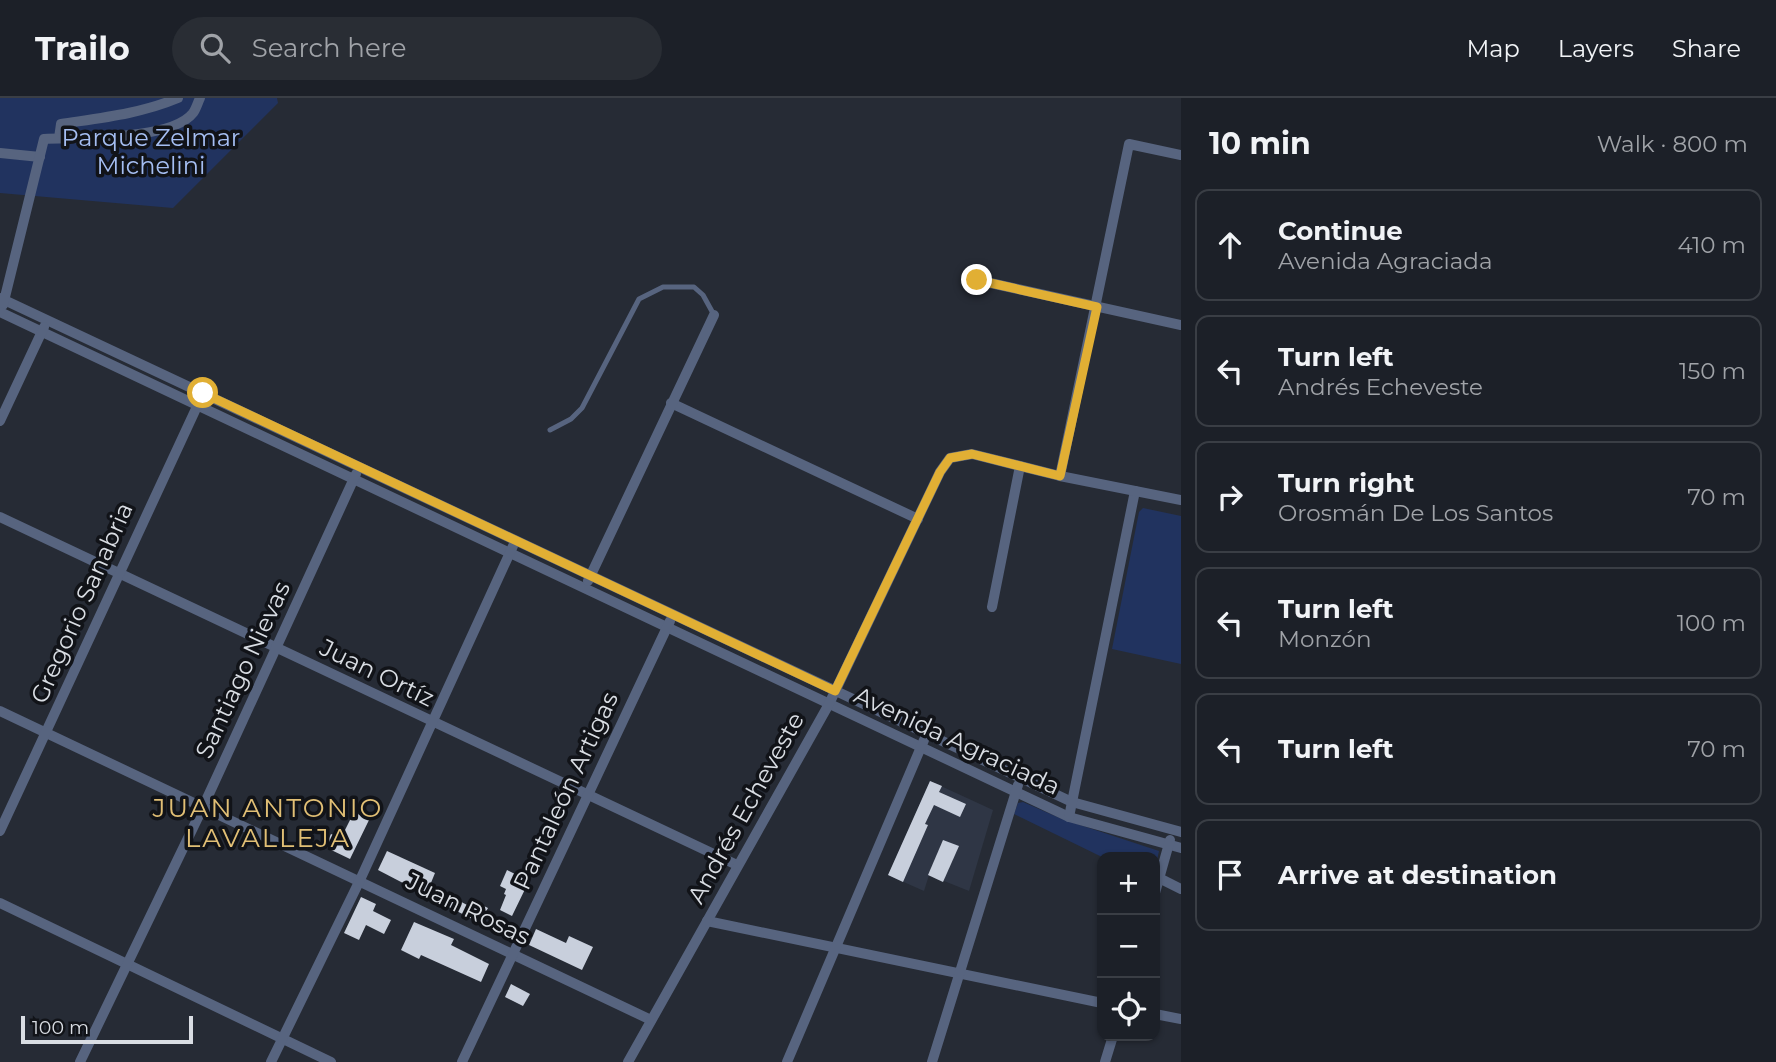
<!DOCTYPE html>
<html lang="en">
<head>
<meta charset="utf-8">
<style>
  body { margin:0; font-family:Montserrat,sans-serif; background:#292d34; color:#f1f3f6 }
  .controls { position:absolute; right:21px; bottom:21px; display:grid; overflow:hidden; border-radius:14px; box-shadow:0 2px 5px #0004 }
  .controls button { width:63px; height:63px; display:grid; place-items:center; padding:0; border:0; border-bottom:2px solid #3a3e45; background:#1c2028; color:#f1f3f6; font:35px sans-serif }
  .scale { position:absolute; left:21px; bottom:18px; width:172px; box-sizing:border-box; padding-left:7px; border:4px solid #d9dde3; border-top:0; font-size:19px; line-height:24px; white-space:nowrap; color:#d9dde3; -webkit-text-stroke:5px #111318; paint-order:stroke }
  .stop { position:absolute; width:21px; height:21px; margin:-16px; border:5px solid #e1af34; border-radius:50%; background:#fff }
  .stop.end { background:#e1af34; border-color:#fff; box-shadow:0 2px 7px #0008 }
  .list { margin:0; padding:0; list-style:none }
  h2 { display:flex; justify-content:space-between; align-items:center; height:91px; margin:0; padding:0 28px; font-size:30px }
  h2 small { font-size:23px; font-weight:400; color:#a0a3a8 }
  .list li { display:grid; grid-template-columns:46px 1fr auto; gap:21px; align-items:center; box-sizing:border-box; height:112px; margin:0 14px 14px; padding:0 14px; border:2px solid #3a3e45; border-radius:14px }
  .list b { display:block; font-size:26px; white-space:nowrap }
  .list p { margin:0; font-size:23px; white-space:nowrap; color:#a0a3a8 }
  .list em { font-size:23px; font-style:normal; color:#a0a3a8 }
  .icon { flex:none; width:38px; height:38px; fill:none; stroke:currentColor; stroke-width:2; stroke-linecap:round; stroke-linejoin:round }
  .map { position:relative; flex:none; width:1181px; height:964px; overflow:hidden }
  header { display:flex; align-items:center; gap:42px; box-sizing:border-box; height:98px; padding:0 35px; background:#1c2028; border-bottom:2px solid #3a3e45 }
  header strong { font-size:33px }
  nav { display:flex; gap:38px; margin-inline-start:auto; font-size:24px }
  .search { width:490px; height:63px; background:#292d34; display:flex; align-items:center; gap:18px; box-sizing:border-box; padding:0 24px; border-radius:38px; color:#a0a3a8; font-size:26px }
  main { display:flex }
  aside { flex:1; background:#1c2028 }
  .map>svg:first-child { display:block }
  .built { fill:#2f3645 }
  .green { fill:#21335f }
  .building { fill:#c8cfdc }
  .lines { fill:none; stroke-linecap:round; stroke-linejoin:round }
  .lane { stroke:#57647f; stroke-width:5 }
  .street { stroke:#57647f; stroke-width:10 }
  .route { stroke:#e1af34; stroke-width:9 }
  .labels { text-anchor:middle; stroke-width:7; stroke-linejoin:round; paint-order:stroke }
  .park-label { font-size:24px; fill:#a5bef2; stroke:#111318 }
  .street-label { font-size:24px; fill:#d9dde3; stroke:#111318 }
  .neighbourhood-label { font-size:26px; letter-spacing:2px; fill:#e1bf75; stroke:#111318 }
</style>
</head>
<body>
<header>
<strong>Trailo</strong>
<div class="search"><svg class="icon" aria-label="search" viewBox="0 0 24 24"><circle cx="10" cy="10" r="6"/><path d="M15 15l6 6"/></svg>Search here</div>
<nav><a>Map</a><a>Layers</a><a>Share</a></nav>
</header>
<main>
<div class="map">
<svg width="1181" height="964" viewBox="0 0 1181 964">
  <rect width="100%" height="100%" fill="#262b35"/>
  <!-- built -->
  <path class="built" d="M930 683 993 712 969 793 929 777 924 793 888 777Z"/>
  <!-- green -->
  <g class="green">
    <path d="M0 0H277L278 5 173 110 0 95Z"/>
    <path d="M1143 410 1181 418V566L1112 551 1139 414Z"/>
    <path d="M1023 704 1062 721 1159 753 1155 771V759H1102L1014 716 1018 705Z"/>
  </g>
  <!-- building -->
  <g class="building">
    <path d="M930 683 942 688 939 694 966 706 960 719 934 707 925 726 928 727 903 784 888 777Z"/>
    <path d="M354 714 369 722 350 761 325 749 331 736 341 740Z"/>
    <path d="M943 742 959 748 943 784 928 777Z"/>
    <path d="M387 753 435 775 426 797 378 772Z"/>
    <path d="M507 772 529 783 512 818 500 812 506 797 504 796 506 791 500 788Z"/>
    <path d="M446 796 471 809 474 803 488 810 480 825 441 805Z"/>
    <path d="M361 799 376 806 373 813 391 822 384 836 366 827 359 842 344 835Z"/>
    <path d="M414 824 454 841 451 847 489 866 481 884 421 857 419 861 401 852Z"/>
    <path d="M536 831 566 845 569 838 593 849 582 872 529 847Z"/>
    <path d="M511 886 530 896 523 908 505 899Z"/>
  </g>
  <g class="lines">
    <!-- lane -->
    <path class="lane" d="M550 332 571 321 582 310 639 201 663 189H694L703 197 714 217"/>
    <!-- street -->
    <g class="street">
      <path d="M59 40 61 26C100 20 140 16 178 0"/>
      <path d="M0 55 40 59"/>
      <path d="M977 182 1181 227"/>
      <path d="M0 200 1072 704 1181 734"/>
      <path d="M3 207 44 41C78 39 171 43 193 15 196 11 198 4 200 0"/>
      <path d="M0 214 1069 719 1181 750"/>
      <path d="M671 305 918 421"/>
      <path d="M0 323 44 229"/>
      <path d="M1060 378 1129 46 1181 57"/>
      <path d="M0 419 737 767"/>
      <path d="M588 483 714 217"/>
      <path d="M992 509 1020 368"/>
      <path d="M0 613 651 922"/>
      <path d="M1069 719 1135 393"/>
      <path d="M0 733 200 302"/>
      <path d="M1159 780 1181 791"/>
      <path d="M1155 795 1170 742"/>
      <path d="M0 805 331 964"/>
      <path d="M707 823 1102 905"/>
      <path d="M1155 916 1181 921"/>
      <path d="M80 964 203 709 356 376"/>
      <path d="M271 964 360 782 513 448"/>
      <path d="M462 964 670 523"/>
      <path d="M628 964 829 606 940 374 950 360 972 356 1060 378 1181 402"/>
      <path d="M787 964 924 642"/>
      <path d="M932 964 1018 687"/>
      <path d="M1105 964 1113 938"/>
    </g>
  </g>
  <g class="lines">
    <!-- route -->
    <path class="route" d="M203 295 835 593 940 374 950 360 972 356 1060 378 1097 209 977 182"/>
  </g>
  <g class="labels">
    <!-- park labels -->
    <g class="park-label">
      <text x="151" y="48">Parque Zelmar<tspan x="151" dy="28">Michelini</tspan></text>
    </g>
    <!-- street labels -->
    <g class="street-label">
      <text transform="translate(82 505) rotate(-66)" y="8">Gregorio Sanabria</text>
      <text transform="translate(243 572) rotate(-65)" y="8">Santiago Nievas</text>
      <text transform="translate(377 575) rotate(26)" y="8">Juan Ortíz</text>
      <text transform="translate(957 643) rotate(25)" y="8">Avenida Agraciada</text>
      <text transform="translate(566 693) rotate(-65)" y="8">Pantaleón Artigas</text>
      <text transform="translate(746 710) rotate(-61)" y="8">Andrés Echeveste</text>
      <text transform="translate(468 811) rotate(26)" y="8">Juan Rosas</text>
    </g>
    <!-- neighbourhood labels -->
    <g class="neighbourhood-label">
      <text x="268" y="719">JUAN ANTONIO<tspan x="268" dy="30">LAVALLEJA</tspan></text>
    </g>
  </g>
</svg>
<div class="controls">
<button>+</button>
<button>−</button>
<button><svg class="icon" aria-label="locate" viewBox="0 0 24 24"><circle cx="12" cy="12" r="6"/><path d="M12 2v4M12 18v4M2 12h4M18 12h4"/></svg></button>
</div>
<div class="scale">100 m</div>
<div class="stop" style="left:203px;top:295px"></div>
<div class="stop end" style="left:977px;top:182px"></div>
</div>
<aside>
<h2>10 min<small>Walk · 800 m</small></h2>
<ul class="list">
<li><svg class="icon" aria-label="ahead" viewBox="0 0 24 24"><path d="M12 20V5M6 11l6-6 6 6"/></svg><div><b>Continue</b><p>Avenida Agraciada</p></div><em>410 m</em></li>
<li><svg class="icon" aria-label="left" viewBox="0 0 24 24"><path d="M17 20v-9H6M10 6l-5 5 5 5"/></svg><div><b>Turn left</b><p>Andrés Echeveste</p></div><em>150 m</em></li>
<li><svg class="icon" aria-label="right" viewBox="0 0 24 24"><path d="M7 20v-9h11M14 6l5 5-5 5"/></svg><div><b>Turn right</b><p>Orosmán De Los Santos</p></div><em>70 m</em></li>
<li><svg class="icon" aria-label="left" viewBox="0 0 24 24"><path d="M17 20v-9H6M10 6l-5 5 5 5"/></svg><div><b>Turn left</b><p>Monzón</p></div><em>100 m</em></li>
<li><svg class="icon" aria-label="left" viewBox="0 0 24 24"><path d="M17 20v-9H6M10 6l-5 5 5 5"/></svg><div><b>Turn left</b></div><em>70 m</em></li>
<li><svg class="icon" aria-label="arrive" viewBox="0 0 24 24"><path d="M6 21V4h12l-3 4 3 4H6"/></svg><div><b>Arrive at destination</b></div></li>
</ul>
</aside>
</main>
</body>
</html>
